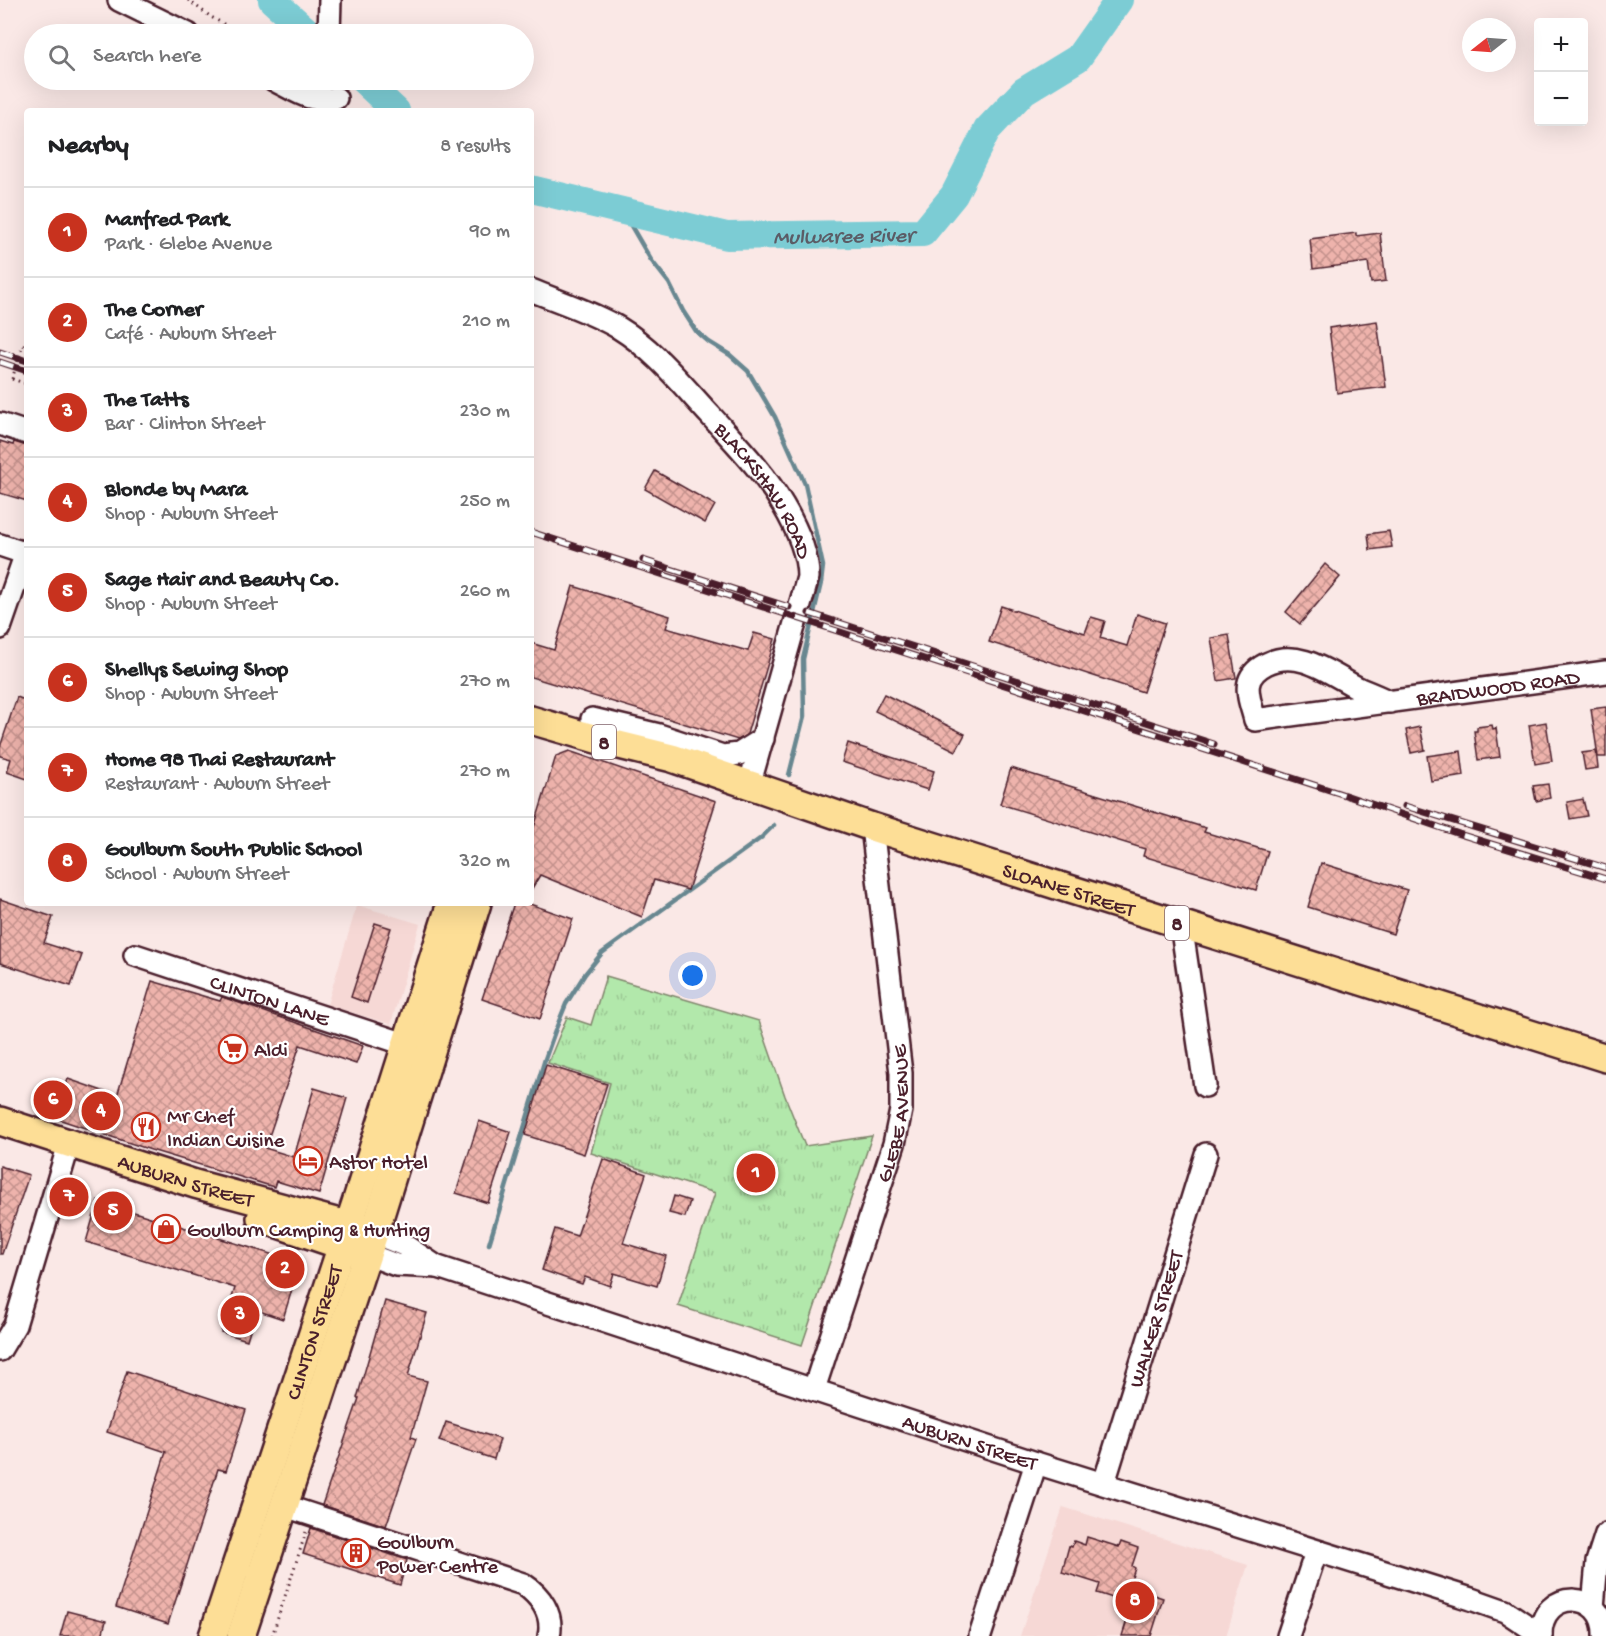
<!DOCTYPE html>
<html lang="en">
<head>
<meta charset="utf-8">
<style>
  body { margin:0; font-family:"Gochi Hand",sans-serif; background:#f2f2f2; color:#202124 }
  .controls { position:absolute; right:18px; top:18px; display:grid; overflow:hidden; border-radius:6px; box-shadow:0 6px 24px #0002 }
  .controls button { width:54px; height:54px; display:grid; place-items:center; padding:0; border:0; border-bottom:2px solid #e0e0e0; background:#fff; color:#202124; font:30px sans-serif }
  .compass { position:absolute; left:1462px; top:18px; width:54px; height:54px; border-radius:50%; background:#fff; box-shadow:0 6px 24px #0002; rotate:253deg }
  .you { position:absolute; left:693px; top:976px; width:21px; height:21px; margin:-15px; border:4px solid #fff; border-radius:50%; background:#1a73e8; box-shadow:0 0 0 9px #1a73e833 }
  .badge { display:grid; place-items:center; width:39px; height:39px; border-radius:50%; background:#c8321e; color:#fff; font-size:20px; font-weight:700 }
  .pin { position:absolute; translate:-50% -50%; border:3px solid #fff; box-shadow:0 2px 6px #0006 }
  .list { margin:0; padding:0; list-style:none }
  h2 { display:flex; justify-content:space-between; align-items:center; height:78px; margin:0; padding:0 24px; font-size:26px }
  h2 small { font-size:20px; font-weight:400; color:#757577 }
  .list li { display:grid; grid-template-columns:39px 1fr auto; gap:18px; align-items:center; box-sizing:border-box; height:90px; padding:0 24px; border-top:2px solid #e0e0e0 }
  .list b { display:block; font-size:22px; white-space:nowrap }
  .list p { margin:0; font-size:20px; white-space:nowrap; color:#757577 }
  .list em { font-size:20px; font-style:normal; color:#757577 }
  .icon { flex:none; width:33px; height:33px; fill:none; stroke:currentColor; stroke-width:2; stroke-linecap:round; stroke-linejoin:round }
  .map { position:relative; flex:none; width:1606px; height:1636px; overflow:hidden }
  .search { position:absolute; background:#fff; box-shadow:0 6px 24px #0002; left:24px; top:24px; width:510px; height:66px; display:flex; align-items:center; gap:15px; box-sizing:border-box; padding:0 21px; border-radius:33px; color:#757577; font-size:22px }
  .panel { position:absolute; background:#fff; box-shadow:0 6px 24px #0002; left:24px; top:108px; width:510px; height:798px; border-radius:6px }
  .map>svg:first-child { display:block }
  .built { fill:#f6d8d5 }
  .park { fill:url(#park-tufts); stroke:#7e846b; stroke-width:1.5 }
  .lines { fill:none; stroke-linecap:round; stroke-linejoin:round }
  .stream { stroke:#678790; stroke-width:4.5 }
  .river { stroke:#7bccd4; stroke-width:28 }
  .building { fill:url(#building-cross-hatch); stroke:#4a1f2b; stroke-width:1.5 }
  .minor-casing { stroke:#4a1f2b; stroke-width:26 }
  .major-casing { stroke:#4a1f2b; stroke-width:32 }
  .path { stroke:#4a1f2b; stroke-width:3; stroke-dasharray:1.5 4.5; stroke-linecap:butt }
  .minor { stroke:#fff; stroke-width:21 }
  .major { stroke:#fdde96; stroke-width:27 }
  .rail-casing { stroke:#4a1f2b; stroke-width:7 }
  .rail { stroke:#fff; stroke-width:4.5; stroke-dasharray:14; stroke-linecap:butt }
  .path-bridge { stroke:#4a1f2b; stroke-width:3; stroke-dasharray:1.5 4.5; stroke-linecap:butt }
  .labels { text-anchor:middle; stroke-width:4.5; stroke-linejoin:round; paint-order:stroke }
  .shield { fill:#fff; stroke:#80626b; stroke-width:1.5 }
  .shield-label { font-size:20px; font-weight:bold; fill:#4a1f2b }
  .street-label { font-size:21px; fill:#4a1f2b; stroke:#fff }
  .poi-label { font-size:21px; fill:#4a1f2b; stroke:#fff; text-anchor:start }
  .water-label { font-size:22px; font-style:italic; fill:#5b5c66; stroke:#fff }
</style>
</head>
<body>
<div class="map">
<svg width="1606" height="1636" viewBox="0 0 1606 1636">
  <defs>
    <pattern id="park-tufts" width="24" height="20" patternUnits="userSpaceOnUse" patternTransform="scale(1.5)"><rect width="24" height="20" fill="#b2e8ab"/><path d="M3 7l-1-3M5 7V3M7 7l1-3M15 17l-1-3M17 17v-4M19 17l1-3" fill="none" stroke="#9bc793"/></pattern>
    <pattern id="building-cross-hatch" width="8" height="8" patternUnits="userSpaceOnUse" patternTransform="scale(1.5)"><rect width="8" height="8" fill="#eeb3ac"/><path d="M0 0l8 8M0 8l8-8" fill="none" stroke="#c3918c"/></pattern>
  </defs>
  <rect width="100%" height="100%" fill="#fae8e6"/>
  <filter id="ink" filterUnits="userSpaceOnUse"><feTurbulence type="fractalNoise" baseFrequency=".0167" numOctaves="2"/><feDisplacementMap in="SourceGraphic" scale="12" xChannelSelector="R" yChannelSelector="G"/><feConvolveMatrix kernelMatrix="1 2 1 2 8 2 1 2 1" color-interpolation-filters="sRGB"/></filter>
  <g filter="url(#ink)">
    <!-- built -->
    <g class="built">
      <path d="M357 905 420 924 391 1024 327 1005Z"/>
      <path d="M1063 1507 1248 1565 1226 1636H1020Z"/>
    </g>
    <!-- park -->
    <path class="park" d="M606 976 759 1021 785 1096 805 1146 872 1136 802 1345 678 1306 715 1193 591 1153 610 1083 548 1063 567 1017 591 1025Z"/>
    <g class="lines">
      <!-- stream -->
      <g class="stream">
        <path d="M623 212 651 260 669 283 683 311 696 331 709 342 730 355 748 371 775 417 805 484 823 566 821 583 803 659 804 716 789 775"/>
        <path d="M489 1244 545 1059 555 1031 566 1004 585 974 602 953 761 838 774 825"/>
      </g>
      <!-- river -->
      <g class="river">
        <path d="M272 0 310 34"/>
        <path d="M363 80 396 111"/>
        <path id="s1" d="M531 189 727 236 923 233 954 195 987 130 1024 91 1078 58 1119 0"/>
      </g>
    </g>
    <!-- building -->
    <g class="building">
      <path d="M1356 233V236L1380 233 1386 281 1371 283 1368 262 1313 269 1310 239Z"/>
      <path d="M1377 321 1386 387 1337 393 1329 328Z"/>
      <path d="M0 441 13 445 14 442 27 446V501L0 493Z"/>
      <path d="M655 471 715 505 705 523 645 489Z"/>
      <path d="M1389 531 1392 547 1370 550 1368 534Z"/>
      <path d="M1325 564 1340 577 1300 624 1286 612Z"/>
      <path d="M573 586 670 616 666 628 748 651 754 633 775 639 747 734 738 740 531 677V643L554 650Z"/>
      <path d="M1001 606 1085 633 1091 617 1105 621 1100 638 1127 646 1137 614 1165 623 1143 692 989 642Z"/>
      <path d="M1229 635 1236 678 1218 681 1211 638Z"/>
      <path d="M884 694 965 734 956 751 875 711Z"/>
      <path d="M17 697 27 701V779L7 772 11 759 0 756V747Z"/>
      <path d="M1606 707V757H1598L1591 709Z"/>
      <path d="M1546 722 1552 761 1535 764 1529 725Z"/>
      <path d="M1492 725 1493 729 1496 728 1500 757 1478 760 1474 731H1477V727Z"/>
      <path d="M1420 727 1425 750 1411 753 1406 730Z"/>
      <path d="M848 743 934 771 928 790 842 762Z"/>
      <path d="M569 751 716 801 688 890 654 880 642 917 540 875 531 890V837L556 756Z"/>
      <path d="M1461 751 1464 776 1431 781 1427 756Z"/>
      <path d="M1596 751 1598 768 1585 770 1582 753Z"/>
      <path d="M1011 768 1206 828 1204 832 1268 851 1256 890 1143 856 1145 849 1000 804Z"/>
      <path d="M1548 784 1550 798 1536 801 1533 786Z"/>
      <path d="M1583 799 1587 816 1570 819 1567 802Z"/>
      <path d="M1321 863 1407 890 1393 934 1308 907Z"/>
      <path d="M0 899 53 917 44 943 82 955 71 986 0 963Z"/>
      <path d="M514 903H527L573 919 540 1019 482 999Z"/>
      <path d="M375 923 391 928 367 1003 351 997Z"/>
      <path d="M152 981 220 1001 222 997 363 1046 356 1064 300 1045 265 1148 294 1157 314 1088 347 1098 319 1194 276 1181 274 1187 151 1150 55 1118 68 1079 117 1096Z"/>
      <path d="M546 1065 607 1084 584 1154 525 1135Z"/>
      <path d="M479 1121 511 1132 488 1203 456 1193Z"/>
      <path d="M603 1159 646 1174 623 1243 666 1256 657 1286 614 1273 610 1286 585 1277 582 1284 542 1270 555 1229 577 1236Z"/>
      <path d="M0 1166 29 1175 2 1254H0Z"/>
      <path d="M674 1196 690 1201 685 1217 669 1213Z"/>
      <path d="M98 1201 300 1263 283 1319 256 1310 247 1340 221 1332 235 1288 86 1242Z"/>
      <path d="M385 1301 427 1313 408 1376 427 1381 411 1437 416 1439 386 1526 322 1505 359 1398H357Z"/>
      <path d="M127 1371 246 1410 226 1471 218 1469 168 1624 116 1607 166 1452 107 1432Z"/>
      <path d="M446 1422 500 1439 494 1459 439 1441Z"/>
      <path d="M311 1528 407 1560 400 1585 303 1554Z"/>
      <path d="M1087 1537 1119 1547 1121 1542 1138 1548 1132 1566 1135 1568 1129 1587 1163 1598 1151 1636H1122L1132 1604 1097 1593 1100 1584 1062 1572 1069 1546 1072 1547 1074 1541 1085 1545Z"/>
      <path d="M67 1611 106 1621 102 1636H60Z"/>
    </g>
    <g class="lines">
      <!-- minor casing -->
      <g class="minor-casing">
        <g id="minor">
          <path d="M119 0 188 34"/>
          <path d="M329 34 330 0"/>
          <path d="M274 80C296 91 310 103 336 98"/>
          <path id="s2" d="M531 290C560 302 592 312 619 328 655 350 683 386 711 416 736 444 764 472 783 505 796 527 808 552 808 577L749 786"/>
          <path d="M0 424 27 433"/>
          <path d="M0 545 27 554"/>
          <path d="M0 628 27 550"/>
          <path id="s3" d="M1390 702C1380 697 1370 693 1360 689 1332 675 1299 647 1266 664 1239 678 1249 697 1255 720 1372 704 1489 688 1606 672"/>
          <path d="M592 719 659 735 723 756 739 754 763 739"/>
          <path d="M1181 924 1205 1086"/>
          <path id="s4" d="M135 955 405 1044"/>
          <path d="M374 1233 404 1245 437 1267"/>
          <path id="s5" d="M367 1254 396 1265 438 1267 1036 1463 1471 1599 1505 1611 1541 1635"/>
          <path d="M0 1350 15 1325 66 1154"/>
          <path id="s6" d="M814 1389 894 1144 901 1110V1073L872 827"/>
          <path id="s7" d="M1104 1483 1206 1154"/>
          <path d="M285 1506 523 1584C540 1595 554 1614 549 1636"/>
          <path d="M1593 1607 1597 1562 1606 1534"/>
          <path d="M980 1636 1036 1463"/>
          <path d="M1288 1636 1316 1552"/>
          <path d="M1541 1636C1540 1587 1606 1589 1604 1636"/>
        </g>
      </g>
      <!-- major casing -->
      <g class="major-casing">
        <g id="major">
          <path id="s8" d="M531 720 603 741 672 758 872 827 1606 1058"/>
          <path id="s9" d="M0 1121 195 1184 365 1230"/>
          <path d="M261 1218 358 1251"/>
          <path id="s10" d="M213 1636 356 1203 451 903"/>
          <path d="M241 1636 380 1215 477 903"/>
        </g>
      </g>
      <!-- path -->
      <g class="path">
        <path d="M188 0 211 17 242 34"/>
        <path d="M23 345 27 347"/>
        <path d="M12 379 27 384"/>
        <path d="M272 1636 306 1532"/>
      </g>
      <!-- minor -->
      <use href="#minor" class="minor"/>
      <!-- major -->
      <use href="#major" class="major"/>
      <!-- rail casing -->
      <g class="rail-casing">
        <g id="rail">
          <path d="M0 352 27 361"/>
          <path d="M0 362 27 371"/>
          <path d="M531 532 1348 796 1459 834 1606 879"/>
          <path d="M643 560 789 607"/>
          <path d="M809 613 1214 744"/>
          <path d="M1405 806 1606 868"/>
        </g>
      </g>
      <!-- rail -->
      <use href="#rail" class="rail"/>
      <!-- path-bridge -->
      <path class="path-bridge" d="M12 379 23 345"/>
    </g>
  </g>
  <!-- icons -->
  <defs>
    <g id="supermarket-ring" transform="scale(1.5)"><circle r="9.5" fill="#fff" stroke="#c8321e" stroke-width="1.5"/><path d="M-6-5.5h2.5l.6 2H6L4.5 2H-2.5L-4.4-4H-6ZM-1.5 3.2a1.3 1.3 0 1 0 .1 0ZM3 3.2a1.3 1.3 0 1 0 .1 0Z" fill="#c8321e"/></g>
    <g id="restaurant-ring" transform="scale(1.5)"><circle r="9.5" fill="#fff" stroke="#c8321e" stroke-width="1.5"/><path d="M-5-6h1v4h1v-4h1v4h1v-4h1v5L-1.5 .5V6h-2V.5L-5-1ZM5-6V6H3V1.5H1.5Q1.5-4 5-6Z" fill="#c8321e"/></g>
    <g id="hotel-ring" transform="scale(1.5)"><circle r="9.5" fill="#fff" stroke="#c8321e" stroke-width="1.5"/><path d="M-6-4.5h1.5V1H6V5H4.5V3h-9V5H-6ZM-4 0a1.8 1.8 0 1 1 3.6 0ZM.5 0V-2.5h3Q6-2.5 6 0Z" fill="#c8321e"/></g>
    <g id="shop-ring" transform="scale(1.5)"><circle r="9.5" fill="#fff" stroke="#c8321e" stroke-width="1.5"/><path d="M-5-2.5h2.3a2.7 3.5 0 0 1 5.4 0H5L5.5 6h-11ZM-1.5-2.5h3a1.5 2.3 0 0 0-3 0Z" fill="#c8321e"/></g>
    <g id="building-ring" transform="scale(1.5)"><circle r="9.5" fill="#fff" stroke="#c8321e" stroke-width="1.5"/><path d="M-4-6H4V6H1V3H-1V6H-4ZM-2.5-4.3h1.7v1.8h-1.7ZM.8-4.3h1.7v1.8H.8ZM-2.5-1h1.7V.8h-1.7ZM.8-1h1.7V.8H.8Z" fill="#c8321e"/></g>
  </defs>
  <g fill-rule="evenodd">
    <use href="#supermarket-ring" x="233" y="1049"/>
    <use href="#restaurant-ring" x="146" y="1127"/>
    <use href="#hotel-ring" x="308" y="1161"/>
    <use href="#shop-ring" x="166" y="1229"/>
    <use href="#building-ring" x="356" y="1553"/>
  </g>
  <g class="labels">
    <!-- shield labels -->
    <g class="shield">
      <rect x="592" y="725" width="24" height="34" rx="4.5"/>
      <rect x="1165" y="906" width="24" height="34" rx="4.5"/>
    </g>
    <g class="shield-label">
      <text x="604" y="749">8</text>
      <text x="1177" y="930">8</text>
    </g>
    <!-- street labels -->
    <g class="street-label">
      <text dy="7" stroke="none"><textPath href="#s2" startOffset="316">BLACKSHAW ROAD</textPath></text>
      <text dy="7" stroke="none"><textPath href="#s3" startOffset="444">BRAIDWOOD ROAD</textPath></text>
      <text dy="7" stroke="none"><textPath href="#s8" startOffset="564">SLOANE STREET</textPath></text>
      <text dy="7" stroke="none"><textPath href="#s4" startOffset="142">CLINTON LANE</textPath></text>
      <text dy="7" stroke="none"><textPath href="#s6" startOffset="288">GLEBE AVENUE</textPath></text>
      <text dy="7" stroke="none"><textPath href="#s9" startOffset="195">AUBURN STREET</textPath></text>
      <text dy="7" stroke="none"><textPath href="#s7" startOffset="172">WALKER STREET</textPath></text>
      <text dy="7" stroke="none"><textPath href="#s10" startOffset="320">CLINTON STREET</textPath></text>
      <text dy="7" stroke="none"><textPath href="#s5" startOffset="633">AUBURN STREET</textPath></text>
    </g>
    <!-- poi labels -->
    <g class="poi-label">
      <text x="254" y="1056">Aldi</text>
      <text x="167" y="1122">Mr Chef<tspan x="167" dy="24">Indian Cuisine</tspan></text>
      <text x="329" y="1168">Astor Hotel</text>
      <text x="187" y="1236">Goulburn Camping &amp; Hunting</text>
      <text x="377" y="1548">Goulburn<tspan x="377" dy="24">Power Centre</tspan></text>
    </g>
    <!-- water labels -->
    <g class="water-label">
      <text dy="8" stroke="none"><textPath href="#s1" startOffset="318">Mulwaree River</textPath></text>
    </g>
  </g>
</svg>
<div class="controls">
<button>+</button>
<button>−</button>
</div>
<svg class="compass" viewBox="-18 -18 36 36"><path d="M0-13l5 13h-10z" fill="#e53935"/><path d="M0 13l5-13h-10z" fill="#757577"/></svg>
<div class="you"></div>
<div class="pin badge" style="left:756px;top:1173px">1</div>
<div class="pin badge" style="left:285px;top:1269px">2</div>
<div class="pin badge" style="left:240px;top:1315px">3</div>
<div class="pin badge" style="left:101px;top:1111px">4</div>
<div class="pin badge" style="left:113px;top:1211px">5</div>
<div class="pin badge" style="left:53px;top:1100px">6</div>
<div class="pin badge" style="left:69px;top:1197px">7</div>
<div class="pin badge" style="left:1135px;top:1601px">8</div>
<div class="search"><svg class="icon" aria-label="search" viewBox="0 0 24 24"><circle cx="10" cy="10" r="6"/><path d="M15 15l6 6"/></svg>Search here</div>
<section class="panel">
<h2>Nearby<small>8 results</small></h2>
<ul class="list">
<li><span class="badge">1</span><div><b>Manfred Park</b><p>Park · Glebe Avenue</p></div><em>90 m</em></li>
<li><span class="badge">2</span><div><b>The Corner</b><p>Café · Auburn Street</p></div><em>210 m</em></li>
<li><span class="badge">3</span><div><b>The Tatts</b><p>Bar · Clinton Street</p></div><em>230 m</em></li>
<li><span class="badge">4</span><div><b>Blonde by Mara</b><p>Shop · Auburn Street</p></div><em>250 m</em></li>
<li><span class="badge">5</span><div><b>Sage Hair and Beauty Co.</b><p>Shop · Auburn Street</p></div><em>260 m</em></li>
<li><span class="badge">6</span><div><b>Shellys Sewing Shop</b><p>Shop · Auburn Street</p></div><em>270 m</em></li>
<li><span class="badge">7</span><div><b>Home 98 Thai Restaurant</b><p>Restaurant · Auburn Street</p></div><em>270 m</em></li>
<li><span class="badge">8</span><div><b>Goulburn South Public School</b><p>School · Auburn Street</p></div><em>320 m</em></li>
</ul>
</section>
</div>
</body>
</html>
